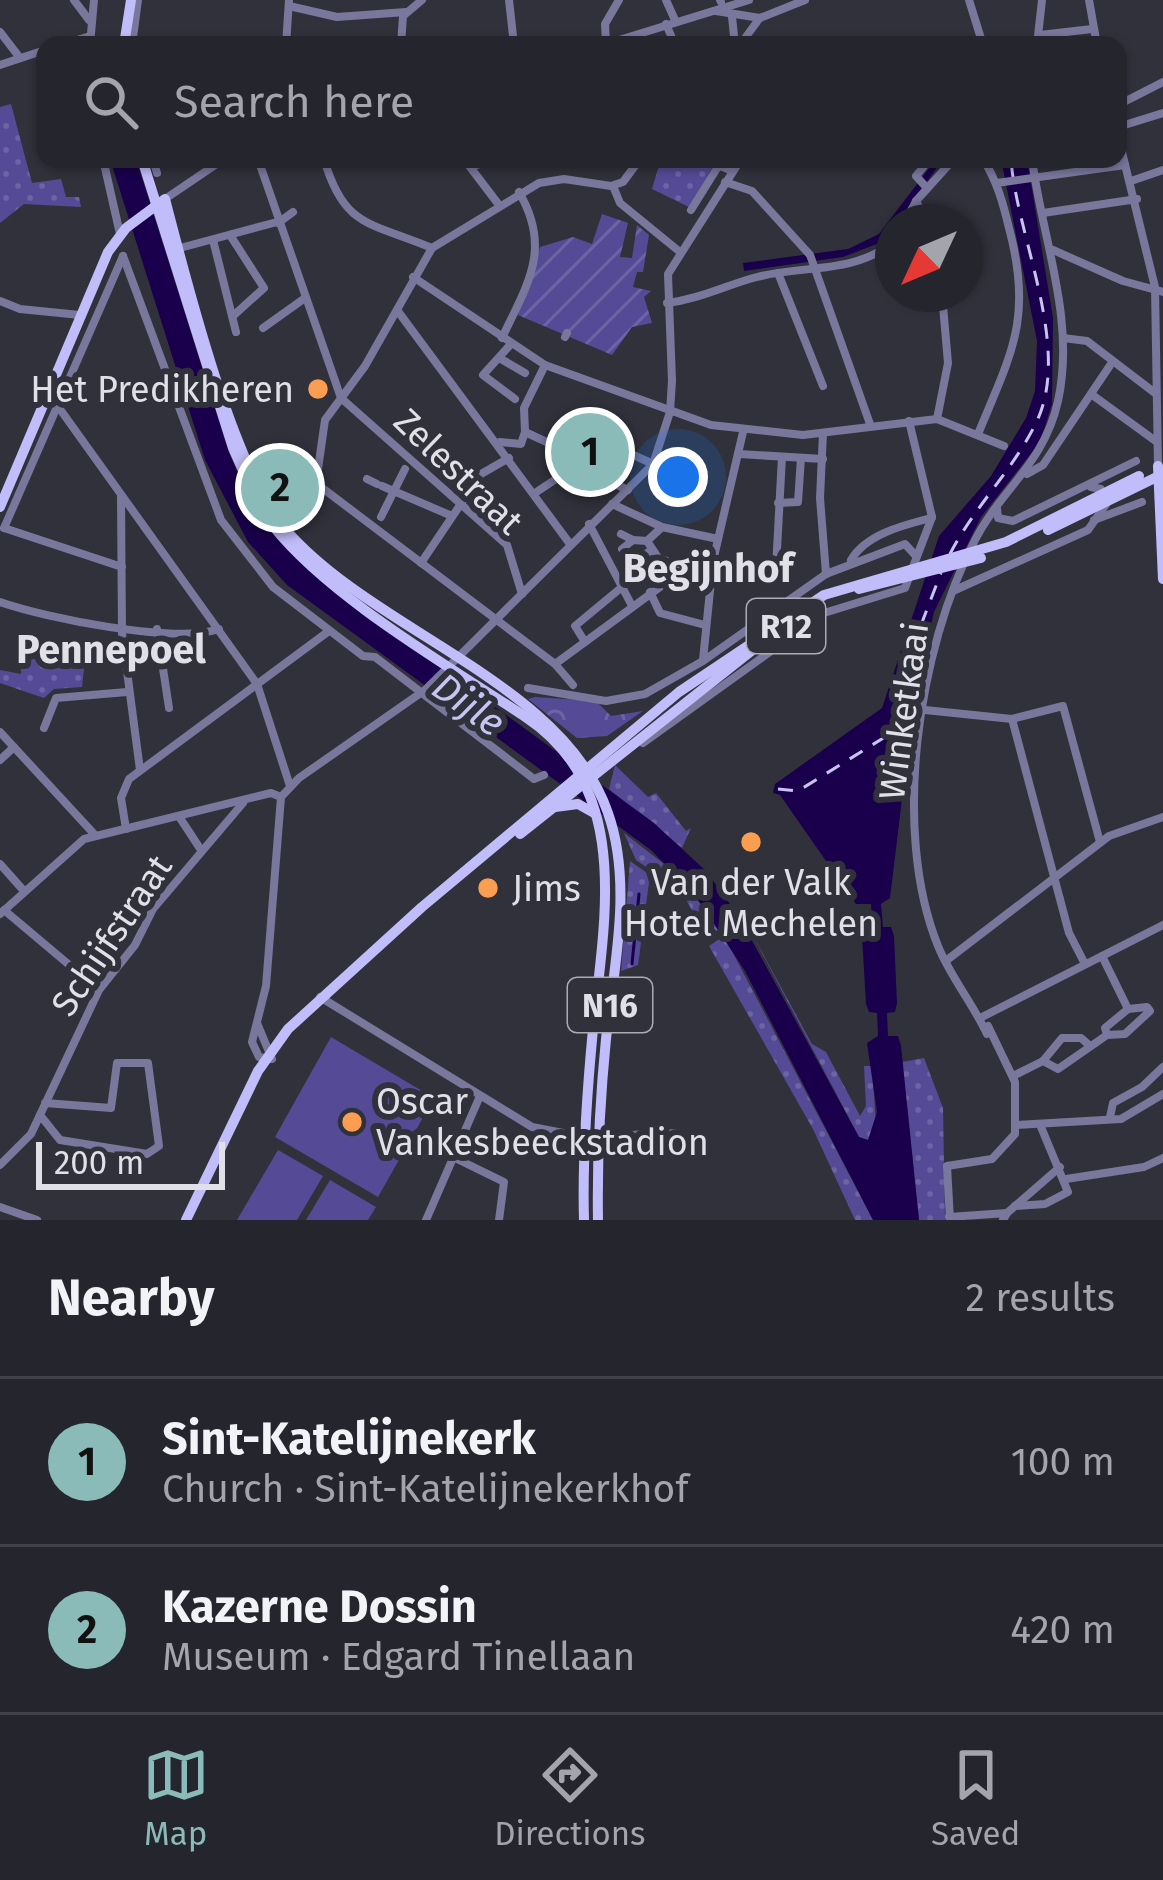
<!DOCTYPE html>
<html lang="en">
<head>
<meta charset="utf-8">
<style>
  body { margin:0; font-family:"Fira Sans",sans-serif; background:#2d2d35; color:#f1f3f6 }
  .compass { position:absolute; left:875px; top:204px; width:108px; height:108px; border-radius:50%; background:#25252d; box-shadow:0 3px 9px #0004; rotate:226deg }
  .scale { position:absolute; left:36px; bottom:30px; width:189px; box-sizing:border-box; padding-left:12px; border:6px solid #e1e0e8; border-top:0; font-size:33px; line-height:42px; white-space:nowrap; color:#e1e0e8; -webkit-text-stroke:9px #31313c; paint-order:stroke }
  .you { position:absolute; left:678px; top:477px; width:42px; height:42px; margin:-30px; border:9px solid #fff; border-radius:50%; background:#1a73e8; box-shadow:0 0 0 18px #1a73e833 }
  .badge { display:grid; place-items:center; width:78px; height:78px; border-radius:50%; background:#8bbbb9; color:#111; font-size:39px; font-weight:700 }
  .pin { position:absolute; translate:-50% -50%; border:6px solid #fff; box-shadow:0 3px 12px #0006 }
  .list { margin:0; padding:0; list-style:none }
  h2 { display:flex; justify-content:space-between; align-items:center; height:156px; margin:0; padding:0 48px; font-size:51px }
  h2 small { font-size:39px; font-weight:400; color:#a3a5aa }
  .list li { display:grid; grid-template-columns:78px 1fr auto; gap:36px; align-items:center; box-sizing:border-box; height:168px; padding:0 48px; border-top:3px solid #424249 }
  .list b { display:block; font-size:45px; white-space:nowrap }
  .list p { margin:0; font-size:39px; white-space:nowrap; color:#a3a5aa }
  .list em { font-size:39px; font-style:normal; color:#a3a5aa }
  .icon { flex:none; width:66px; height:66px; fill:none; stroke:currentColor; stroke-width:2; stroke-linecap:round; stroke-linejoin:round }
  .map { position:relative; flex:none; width:1163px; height:1220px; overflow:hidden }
  .search { position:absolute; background:#25252d; box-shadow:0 3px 9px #0004; left:36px; right:36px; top:36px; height:132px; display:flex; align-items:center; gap:30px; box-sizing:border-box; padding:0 42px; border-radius:24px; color:#a3a5aa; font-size:45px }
  .sheet { height:492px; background:#25252d }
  nav { display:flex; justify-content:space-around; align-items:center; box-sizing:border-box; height:168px; border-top:3px solid #424249; background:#25252d; font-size:33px; color:#a3a5aa }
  nav a { display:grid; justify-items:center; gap:6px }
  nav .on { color:#8bbbb9 }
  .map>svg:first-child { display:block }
  .grass { fill:url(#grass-dots) }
  .forest { fill:url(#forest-crowns) }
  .garden { fill:url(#garden-furrows) }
  .pitch { fill:#554a96 }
  .water { fill:#1a004c }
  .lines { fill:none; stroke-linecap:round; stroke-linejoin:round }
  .stream { stroke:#1a004c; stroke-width:3 }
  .ferry { stroke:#c6c4f1; stroke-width:3; stroke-dasharray:15 12; stroke-linecap:butt }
  .minor { stroke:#79779c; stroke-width:8 }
  .major { stroke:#c0bdfa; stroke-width:10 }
  .rail { stroke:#a8a7b0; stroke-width:3 }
  .poi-dot { fill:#fc9e52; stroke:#31313c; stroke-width:4.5 }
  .labels { text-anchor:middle; stroke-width:12; stroke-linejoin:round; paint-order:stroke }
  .shield { fill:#31313c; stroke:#acacb4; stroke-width:3 }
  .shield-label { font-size:33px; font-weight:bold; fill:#e1e0e8 }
  .poi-label { font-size:36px; fill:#e1e0e8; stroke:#31313c; text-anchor:start }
  .street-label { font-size:36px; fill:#e1e0e8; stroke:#31313c }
  .neighbourhood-label { font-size:39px; font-weight:bold; fill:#e1e0e8; stroke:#31313c }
  .water-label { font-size:39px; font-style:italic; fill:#c6c4f1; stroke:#31313c }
</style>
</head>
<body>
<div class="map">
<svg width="1163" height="1220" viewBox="0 0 1163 1220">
  <defs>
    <pattern id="grass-dots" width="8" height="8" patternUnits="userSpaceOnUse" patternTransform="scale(3)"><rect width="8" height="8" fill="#554a96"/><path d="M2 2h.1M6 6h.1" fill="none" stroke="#6d64a5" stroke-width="1.8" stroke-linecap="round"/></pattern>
    <pattern id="forest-crowns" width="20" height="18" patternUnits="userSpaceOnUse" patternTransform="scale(3)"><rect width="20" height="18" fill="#554a96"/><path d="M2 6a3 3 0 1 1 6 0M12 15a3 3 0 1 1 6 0" fill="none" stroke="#6d64a5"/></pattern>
    <pattern id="garden-furrows" width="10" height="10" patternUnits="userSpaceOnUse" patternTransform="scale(3)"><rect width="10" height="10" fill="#554a96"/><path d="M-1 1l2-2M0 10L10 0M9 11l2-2" fill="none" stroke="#6d64a5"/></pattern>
  </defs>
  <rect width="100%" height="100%" fill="#31313c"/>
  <!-- grass -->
  <g class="grass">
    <path d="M11 104 32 183 61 179 66 197H79L81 207 24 204 0 223V107Z"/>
    <path d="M661 159H690L712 168 689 207 652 189Z"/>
    <path d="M21 646 86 652 82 687 54 689 44 698 0 683V670L21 674Z"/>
    <path d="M615 765 648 797 656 793 686 831 691 828 682 848 609 789Z"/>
    <path d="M624 833 673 871 720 928 707 938 682 892 636 860Z"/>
    <path d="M630 861 650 875 638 965 621 971Z"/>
    <path d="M745 921 812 1044 826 1052 860 1116 866 1106 864 1066H872L876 1125 868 1140 859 1137Z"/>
    <path d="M724 936 873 1220H855L813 1129 709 946Z"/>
    <path d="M924 1058 943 1108 945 1220H919L902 1062Z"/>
  </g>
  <!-- forest -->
  <path class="forest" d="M535 697 596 701 611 716 643 711 607 736 577 738 528 699Z"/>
  <!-- garden -->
  <path class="garden" d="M602 214 628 223 620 257 632 258 637 225 649 235 643 272H637L633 287 651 291 644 297 652 323 632 327 612 355 518 315 540 247 573 237 592 244Z"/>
  <!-- pitch -->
  <g class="pitch">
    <path d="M331 1037 434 1098 378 1197 275 1137Z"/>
    <path d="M278 1150 323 1176 297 1220H237Z"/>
    <path d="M330 1180 376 1207 368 1220H306Z"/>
  </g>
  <!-- water -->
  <g class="water">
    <path d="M110 159H136L229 453 255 512 309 571 654 823 706 871 738 915 859 1137 868 1140 877 1112 867 1043 878 1036 877 1013 869 1012 866 1004 862 937 865 928 872 927 871 904H856L780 795 773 793 775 784 882 708 939 536 991 476 1026 418 1035 391 1037 341 1001 159H1027L1053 318 1052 404 1040 442 981 517 934 612 914 700 890 898 881 904 883 927H891L894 936 897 1003 895 1012 887 1013 888 1036H898L901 1046 919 1220H873L745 971 695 895 651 850 287 585 248 542 205 460Z"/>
    <path d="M936 159 942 161 882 242 843 257 744 271 743 263 848 249 879 234Z"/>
  </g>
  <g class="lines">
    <!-- stream -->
    <path class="stream" d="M632 964 639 894"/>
    <!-- ferry -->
    <g class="ferry">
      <path d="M950 554C974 507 1013 470 1036 423 1073 348 1016 236 1011 159"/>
      <path d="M778 789 798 791 893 732 911 651 941 573"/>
    </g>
    <!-- minor -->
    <g class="minor">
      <path d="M74 0 89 20"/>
      <path d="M509 0 514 45"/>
      <path d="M666 0 675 20"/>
      <path d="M720 0 721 2"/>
      <path d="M969 0 983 45"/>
      <path d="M1089 0 1097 45"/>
      <path d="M289 6 337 17 406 12"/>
      <path d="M716 11 760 18 805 0"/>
      <path d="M732 17 735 45"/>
      <path d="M666 24 675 45"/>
      <path d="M0 32 20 58"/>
      <path d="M1040 35 1092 29"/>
      <path d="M606 44 605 24 619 0"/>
      <path d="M61 45 90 36"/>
      <path d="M90 45 94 0"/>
      <path d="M132 45 138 0"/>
      <path d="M286 45 289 0"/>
      <path d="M401 45 403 16 422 0"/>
      <path d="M603 45 749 0"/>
      <path d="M740 45 759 19"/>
      <path d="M1037 45 1042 0"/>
      <path d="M0 65 45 50"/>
      <path d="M1118 105 1163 82"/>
      <path d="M1118 127 1163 113"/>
      <path d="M1118 136 1155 287 1158 466"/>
      <path d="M103 159 120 234"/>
      <path d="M153 159 157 173"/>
      <path d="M258 159 341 398 507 545 522 594"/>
      <path d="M324 159C344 228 370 222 432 248"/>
      <path d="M464 159 499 205"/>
      <path d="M701 159 733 171"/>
      <path d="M952 161 966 159"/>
      <path d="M471 167 494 159"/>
      <path d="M1131 181 1163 170"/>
      <path d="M725 182 752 191 810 255 870 424"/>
      <path d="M997 183 1125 165"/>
      <path d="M613 186 620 203 680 252"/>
      <path d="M927 188 916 176 930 159"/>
      <path d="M165 199 224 159"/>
      <path d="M916 201 927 222"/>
      <path d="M691 210 719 165"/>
      <path d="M1043 213 1137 199"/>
      <path d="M905 222 916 201 952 161"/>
      <path d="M278 223 293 212"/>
      <path d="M230 235 264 288 233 316"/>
      <path d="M213 240 236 332"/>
      <path d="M180 248 277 222"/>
      <path d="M1053 250 1123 281 1163 292"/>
      <path d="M123 256 221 520 273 587 363 656 375 657 534 779 544 775"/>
      <path d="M778 273 823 386"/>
      <path d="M413 277 545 365 711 425 803 435 937 419 1004 446"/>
      <path d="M0 301 20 309 80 315"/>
      <path d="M667 303C700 299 726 285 757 277 802 265 855 274 893 242"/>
      <path d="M397 310 570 544"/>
      <path d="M263 328 305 298"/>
      <path d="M565 337 567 333"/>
      <path d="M502 338C528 283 552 249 519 192"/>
      <path d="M1063 338 1087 341 1155 393"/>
      <path d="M511 344 483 375 515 399"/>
      <path d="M501 359 525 373"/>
      <path d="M545 365 524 408 525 432 551 444 571 469 578 467 628 490"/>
      <path d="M1091 394 1157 442"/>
      <path d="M46 399 57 405 257 684 290 786"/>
      <path d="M937 419 948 363 942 294"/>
      <path d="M909 421 932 517"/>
      <path d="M823 433 820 498 826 574"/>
      <path d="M978 434C1012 352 1033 318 1009 228 1003 203 997 181 983 159"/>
      <path d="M500 442 521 444 525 432"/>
      <path d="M551 444 563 425 570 426 653 464"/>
      <path d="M739 454 823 459"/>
      <path d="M1027 474 1043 465 1113 361"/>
      <path d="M367 479 377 484"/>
      <path d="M317 484 555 664 573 685"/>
      <path d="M382 486 452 516"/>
      <path d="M535 493 571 469"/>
      <path d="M121 497 122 633 140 770"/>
      <path d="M778 503 798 502 801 458"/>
      <path d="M612 504 662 527 718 539"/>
      <path d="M997 509 998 518 1013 521 1136 461"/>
      <path d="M381 517 405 469"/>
      <path d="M1094 520 1142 502"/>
      <path d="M589 524 631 604"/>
      <path d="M4 528 123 256"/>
      <path d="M4 528 122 567"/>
      <path d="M283 529 313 504 325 420 365 366 432 248 539 183 564 179 611 186 623 182 640 159"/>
      <path d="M621 534 633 540"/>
      <path d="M622 549 633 540 647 541"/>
      <path d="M659 559 712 572"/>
      <path d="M659 559 647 541 661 528"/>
      <path d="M851 560C866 534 904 525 931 518"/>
      <path d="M635 562 650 551"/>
      <path d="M421 563 481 474 509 458"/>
      <path d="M712 564 776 568 782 457"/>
      <path d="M953 591 1088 530 1107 503 1101 489 1091 487"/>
      <path d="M650 592 660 613 705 625"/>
      <path d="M0 602C46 618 174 644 219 629"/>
      <path d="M157 629 169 708"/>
      <path d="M585 642 575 626 622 587"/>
      <path d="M703 660 713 561 743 432"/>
      <path d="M555 664 660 587 659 559"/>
      <path d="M528 688 606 701 645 694 703 661 826 574 905 544 916 556"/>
      <path d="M925 710 1012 719 1063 706 1100 842"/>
      <path d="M1012 719 1069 933 1085 964"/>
      <path d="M44 728 56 698 127 692"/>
      <path d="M0 732 95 835"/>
      <path d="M640 739 643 743 824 613 905 588 932 517"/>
      <path d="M0 760 14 747"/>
      <path d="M180 818 201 850"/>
      <path d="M126 829 121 798 129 779 329 631"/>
      <path d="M0 864 24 891"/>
      <path d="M4 910 99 990"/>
      <path d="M0 914 84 839 271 793 281 797"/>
      <path d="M1102 956 1128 1009"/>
      <path d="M947 960 1109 836 1163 817"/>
      <path d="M320 997 532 1127 584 1137 676 1133"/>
      <path d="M980 1018 1163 925"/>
      <path d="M257 1023 272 1059 259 1057 252 1042 266 986 281 797 299 778 425 690 653 464 670 412 672 381 668 274 741 159"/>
      <path d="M987 1034C973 1004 950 976 938 946 891 830 918 649 975 540 1001 489 1044 464 1058 401 1076 319 1042 239 1032 159"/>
      <path d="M1043 1061 1058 1069 1107 1035 1125 1034 1150 1011 1147 1007 1128 1009 1105 1028 1107 1035"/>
      <path d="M1013 1076 1043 1061 1062 1038H1081L1089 1045"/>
      <path d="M40 1115 60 1140 147 1154 159 1146 148 1063H117L111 1108 45 1103"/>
      <path d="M1110 1117 1113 1103 1142 1087 1163 1067"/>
      <path d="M1016 1125 1121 1119 1163 1094"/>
      <path d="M453 1157 504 1182 499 1220"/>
      <path d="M0 1165 31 1134 99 990 135 945 153 909 243 803"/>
      <path d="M1066 1179 1144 1167 1163 1158"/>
      <path d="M1015 1206 1045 1204 1068 1192 1041 1127"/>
      <path d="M0 1207 37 1220"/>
      <path d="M1007 1213 1060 1167"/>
      <path d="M949 1217 1007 1213 1003 1220"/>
      <path d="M426 1220 480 1096"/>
      <path d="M950 1220 947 1166 992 1159 1015 1134V1082L988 1026"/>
    </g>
    <!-- major -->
    <g class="major">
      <path d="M124 45 131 0"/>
      <path d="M142 159 233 448 256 500"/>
      <path d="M1158 466 1163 579"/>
      <path d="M0 507 108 252 126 228 165 199C187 283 233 469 286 530 376 633 563 682 608 813 633 884 614 966 606 1039 600 1099 597 1159 598 1220"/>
      <path d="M273 526C330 598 449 666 527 718 633 789 604 922 593 1029 587 1092 582 1156 584 1220"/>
      <path d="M1048 530 1163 474"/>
      <path d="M859 589 981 558"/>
      <path d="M555 807 578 804 594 813"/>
      <path d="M520 834 760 644"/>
      <path d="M186 1220 258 1071 288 1029 422 907 679 692 824 595 1006 542 1139 476"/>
    </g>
    <!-- rail -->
    <path class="rail" d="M286 509 291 515"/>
  </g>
  <!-- markers -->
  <g class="poi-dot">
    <circle cx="318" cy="389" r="12"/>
    <circle cx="751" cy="842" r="12"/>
    <circle cx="488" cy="888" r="12"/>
    <circle cx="352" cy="1122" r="12"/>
  </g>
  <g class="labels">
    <!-- shield labels -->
    <g class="shield">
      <rect x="747" y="599" width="78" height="54" rx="9"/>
      <rect x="568" y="978" width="84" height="54" rx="9"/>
    </g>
    <g class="shield-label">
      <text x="786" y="638">R12</text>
      <text x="610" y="1017">N16</text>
    </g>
    <!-- poi labels -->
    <g class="poi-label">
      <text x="294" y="402" text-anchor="end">Het Predikheren</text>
      <text x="751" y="895" text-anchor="middle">Van der Valk<tspan x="751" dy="41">Hotel Mechelen</tspan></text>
      <text x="512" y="901">Jims</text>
      <text x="376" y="1114">Oscar<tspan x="376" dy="41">Vankesbeeckstadion</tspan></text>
    </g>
    <!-- street labels -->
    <g class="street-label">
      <text transform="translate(459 471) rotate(44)" y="13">Zelestraat</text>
      <text transform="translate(903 711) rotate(-82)" y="13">Winketkaai</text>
      <text transform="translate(111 935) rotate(-56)" y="13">Schijfstraat</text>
    </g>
    <!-- neighbourhood labels -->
    <g class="neighbourhood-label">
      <text x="708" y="582">Begijnhof</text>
      <text x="111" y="663">Pennepoel</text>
    </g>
    <!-- water labels -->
    <g class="water-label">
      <text transform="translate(469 704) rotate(36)" y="14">Dijle</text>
    </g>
  </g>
</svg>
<svg class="compass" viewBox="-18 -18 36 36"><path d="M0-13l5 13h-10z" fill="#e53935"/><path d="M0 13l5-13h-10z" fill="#a3a5aa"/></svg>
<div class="scale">200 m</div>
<div class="you"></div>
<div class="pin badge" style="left:590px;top:452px">1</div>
<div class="pin badge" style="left:280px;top:488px">2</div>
<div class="search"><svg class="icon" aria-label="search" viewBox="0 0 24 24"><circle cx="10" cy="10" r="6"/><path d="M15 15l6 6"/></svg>Search here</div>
</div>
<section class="sheet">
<h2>Nearby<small>2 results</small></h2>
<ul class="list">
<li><span class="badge">1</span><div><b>Sint-Katelijnekerk</b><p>Church · Sint-Katelijnekerkhof</p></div><em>100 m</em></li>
<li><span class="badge">2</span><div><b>Kazerne Dossin</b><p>Museum · Edgard Tinellaan</p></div><em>420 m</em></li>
</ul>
</section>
<nav>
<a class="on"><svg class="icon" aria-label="map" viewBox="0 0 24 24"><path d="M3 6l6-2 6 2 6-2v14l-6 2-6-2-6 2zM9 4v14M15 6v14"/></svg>Map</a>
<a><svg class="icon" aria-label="directions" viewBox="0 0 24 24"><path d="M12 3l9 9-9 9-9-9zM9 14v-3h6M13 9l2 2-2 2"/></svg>Directions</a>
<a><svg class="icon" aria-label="saved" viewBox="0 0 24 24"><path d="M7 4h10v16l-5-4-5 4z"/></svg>Saved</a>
</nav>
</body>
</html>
